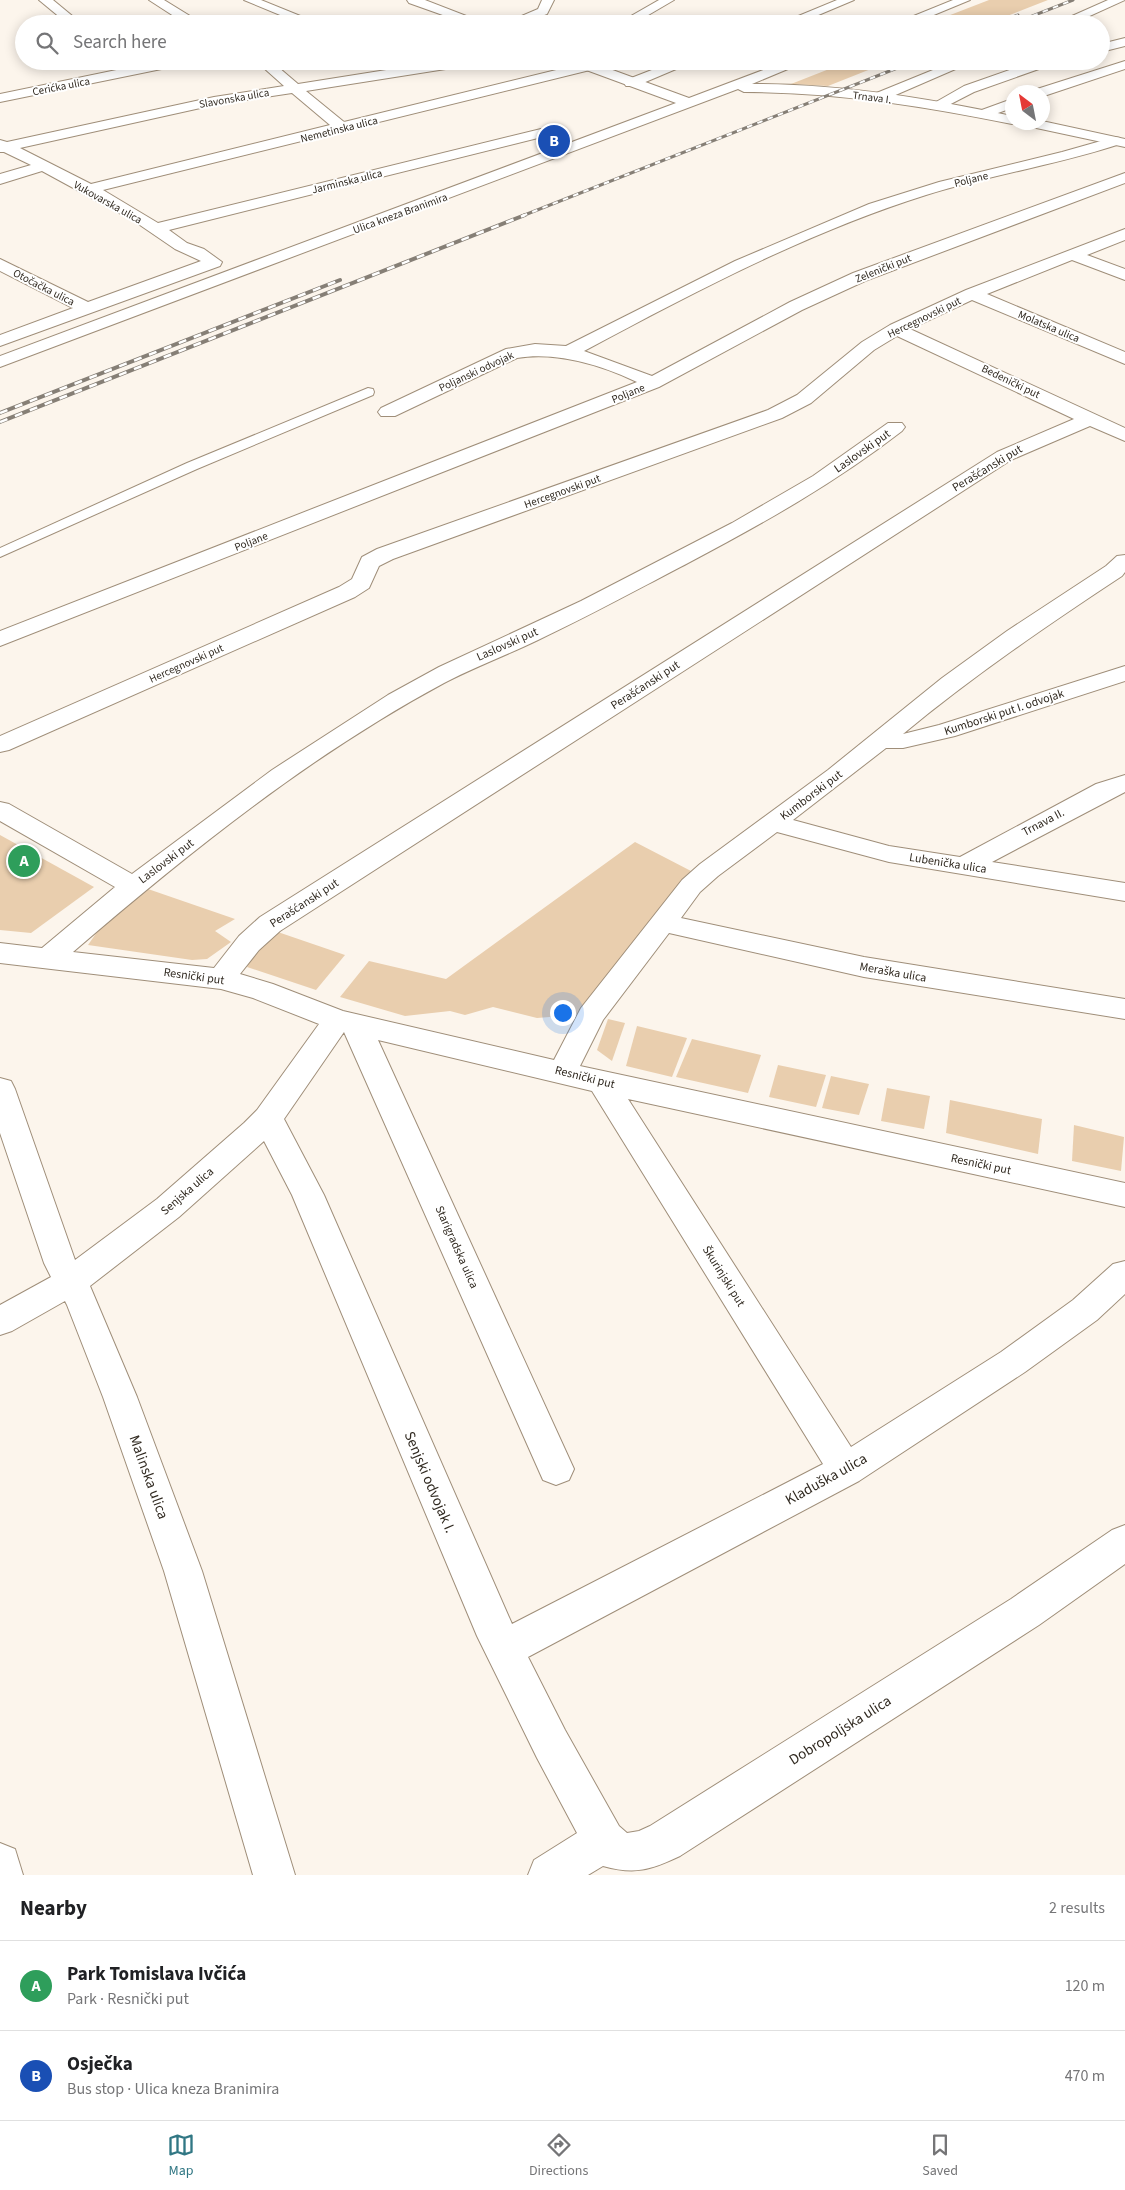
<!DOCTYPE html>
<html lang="en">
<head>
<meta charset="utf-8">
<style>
  body { margin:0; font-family:"Source Sans 3",sans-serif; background:#f6f6f6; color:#202124 }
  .compass { position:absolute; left:1005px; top:85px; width:45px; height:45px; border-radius:50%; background:#fff; box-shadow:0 2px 12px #0003; rotate:328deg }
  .you { position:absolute; left:562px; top:1012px; width:18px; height:18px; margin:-12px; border:4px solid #fff; border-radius:50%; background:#1a73e8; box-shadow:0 0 0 8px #1a73e833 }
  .badge { display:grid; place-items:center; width:32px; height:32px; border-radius:50%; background:#317784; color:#fff; font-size:16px; font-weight:700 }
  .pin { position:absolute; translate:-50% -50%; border:2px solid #fff; box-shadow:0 1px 5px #0006 }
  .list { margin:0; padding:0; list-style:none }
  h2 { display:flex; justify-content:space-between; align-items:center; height:65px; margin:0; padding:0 20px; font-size:21px }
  h2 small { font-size:16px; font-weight:400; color:#757577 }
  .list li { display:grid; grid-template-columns:32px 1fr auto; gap:15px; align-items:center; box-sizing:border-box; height:90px; padding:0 20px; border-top:1px solid #e0e0e0 }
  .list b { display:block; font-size:19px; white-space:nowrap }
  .list p { margin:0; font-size:16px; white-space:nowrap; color:#757577 }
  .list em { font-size:16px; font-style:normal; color:#757577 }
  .icon { flex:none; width:28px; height:28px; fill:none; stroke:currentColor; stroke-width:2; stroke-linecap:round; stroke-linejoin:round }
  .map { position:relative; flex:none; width:1125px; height:1875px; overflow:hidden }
  .search { position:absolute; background:#fff; box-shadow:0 2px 12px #0003; left:15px; right:15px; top:15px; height:55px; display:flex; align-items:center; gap:12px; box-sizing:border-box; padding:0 18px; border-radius:28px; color:#757577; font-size:19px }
  .sheet { height:245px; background:#fff }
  nav { display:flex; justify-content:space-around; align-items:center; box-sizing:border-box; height:70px; border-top:1px solid #e0e0e0; background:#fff; font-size:14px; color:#757577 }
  nav a { display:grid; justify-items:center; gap:2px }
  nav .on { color:#317784 }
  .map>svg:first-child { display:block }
  .green { fill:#e9ceae }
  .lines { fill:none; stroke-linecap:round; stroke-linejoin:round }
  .lane-casing { stroke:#9f8e79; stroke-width:2 }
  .street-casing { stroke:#9f8e79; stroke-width:2 }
  .secondary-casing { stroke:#9f8e79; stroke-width:2 }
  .lane { fill:#fff; fill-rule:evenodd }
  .street { fill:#fff; fill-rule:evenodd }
  .secondary { fill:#fff; fill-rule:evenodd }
  .rail-far1-casing { stroke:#867f76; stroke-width:3 }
  .rail-casing { stroke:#867f76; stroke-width:4 }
  .rail-far1 { stroke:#fff; stroke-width:2; stroke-dasharray:5.5; stroke-linecap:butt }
  .rail { stroke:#fff; stroke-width:2.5; stroke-dasharray:8; stroke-linecap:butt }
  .labels { text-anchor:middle; stroke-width:4; stroke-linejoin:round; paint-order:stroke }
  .far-street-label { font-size:11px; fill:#312a21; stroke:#fff }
  .street-label { font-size:12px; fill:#312a21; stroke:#fff }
  .near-street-label { font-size:15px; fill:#312a21; stroke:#fff }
</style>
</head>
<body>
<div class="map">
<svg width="1125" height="1875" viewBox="0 0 1125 1875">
  <rect width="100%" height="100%" fill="#fcf5ec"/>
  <!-- green -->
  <g class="green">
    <path d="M989 0H1048L987 24H927Z"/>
    <path d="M845 61H891L828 86 791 84 847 62Z"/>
    <path d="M0 835 94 887 31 933 0 930Z"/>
    <path d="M635 842 691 871 582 1010 575 1015 537 1018 493 1007 465 1015 450 1011 405 1016 340 997 369 961 446 979Z"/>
    <path d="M148 889 235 919 215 931 231 942 207 959 192 960 88 945 104 922Z"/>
    <path d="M272 930 345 955 316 990 247 967 255 946Z"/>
    <path d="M608 1019 625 1023 612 1061 597 1050Z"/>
    <path d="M637 1026 687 1038 672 1077 626 1066Z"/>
    <path d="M692 1039 761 1055 748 1093 676 1077Z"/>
    <path d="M778 1065 826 1075 816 1107 769 1097Z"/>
    <path d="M831 1076 869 1084 859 1115 822 1108Z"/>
    <path d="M887 1088 930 1096 924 1129 881 1121Z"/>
    <path d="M950 1100 1042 1119 1038 1154 946 1133Z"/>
    <path d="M1074 1125 1124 1137 1121 1171 1072 1161Z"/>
  </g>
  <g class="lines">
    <!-- lane casing -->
    <g class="lane-casing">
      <path id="lane" d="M368 388 373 389 374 392 373 395 197 469 0 557V548L187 463Z"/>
    </g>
    <!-- street casing -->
    <g class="street-casing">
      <g id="street">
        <path d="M39 0H53L82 24H68Z"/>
        <path d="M149 0H164L203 24H186Z"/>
        <path d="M244 0H261L320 24H302Z"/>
        <path d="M542 0H554L547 14 521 24H503L538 9Z"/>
        <path d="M659 0H674L633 24H617Z"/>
        <path d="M837 0H854L797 24H779Z"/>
        <path d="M1108 0H1125L1072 24H1054Z"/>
        <path d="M1125 38V46L1101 52V44Z"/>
        <path d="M160 61H188L181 65 0 102V94Z"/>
        <path d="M256 61H271L298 84 443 61H478L471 65 306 91 344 122 589 62 596 66 594 69 103 190 158 223 541 129 548 133 546 136 169 230 187 243 204 249 222 262 220 266 0 346V335L73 308 0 271V259L88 302 201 261 175 249 134 221 42 171 0 184V174L31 165 4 152H0V140L7 142 214 97 284 86ZM292 93 330 125 91 184 20 148 214 105Z"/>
        <path d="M675 61H695L636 86H626L624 83 626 80Z"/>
        <path d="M955 61H974L884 100H874L872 97 874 94Z"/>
        <path d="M1035 61H1055L1053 64 974 92 941 109H931L929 106 964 86Z"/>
        <path d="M1125 61V69L1047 95 1042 96V92H1035L1037 89Z"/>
        <path d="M1012 99V108L984 118 977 114 979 111Z"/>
        <path d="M1115 137 1120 138 1122 141 1120 144C1056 165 990 175 926 195 806 233 694 292 584 351L652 376 790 302 853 273 1125 173V183L865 281 802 310 659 387 0 646V631L637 382C602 365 555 351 517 358L395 416H381L378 412 381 408 506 349 535 344 566 346 735 261 869 204 939 182 1062 152Z"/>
        <path d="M1125 229V240L1087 255 1125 269V280L1072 260 987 294 1125 352V364L972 300 910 329 1125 428V441L1090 426 1011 460 280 931 259 950 240 974 273 984 343 1011 554 1060 581 1008 682 880 700 864 828 770 942 678 1007 631 1106 566 1117 556 1125 555V572L1122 576C1046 626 973 676 903 734L939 725 1125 666V681L955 736 903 748H886L793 820 889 846 960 857 1096 784 1125 775V792L992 862 1125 883V901L889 862 777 832 718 876 700 892 681 918 864 957 1125 999V1019L864 977 669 933 603 1020 580 1066 1125 1183V1207L628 1099 851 1447 1001 1352 1073 1300 1113 1264 1125 1261V1294L1097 1320 1025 1372 859 1481 528 1657 565 1730 619 1826 627 1833 639 1831 650 1826 1011 1599 1112 1530 1125 1525V1564L1039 1625 680 1856C650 1870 635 1875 603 1866L588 1875H528L534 1860 577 1833 537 1758 477 1636 292 1195 264 1141 179 1217 90 1286 137 1397 202 1571 295 1875H253L164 1571 103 1397 67 1305 65 1301 12 1331 0 1335V1305L51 1277 44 1263 0 1133V1078L11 1081 15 1089 75 1260 157 1199 244 1123 257 1110 319 1024 253 998 221 989 0 963V943L42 948 115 887 0 821V802L9 804 132 874 272 770 388 695 439 667 581 601 732 523 813 476 888 423H902L905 427 902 431C835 483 762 524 688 563 638 589 589 616 538 640 507 655 475 667 444 683 310 755 188 853 73 952L214 968 239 936 260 917 997 452 1074 419 897 336 874 350 811 403 782 418 393 559 379 566 369 588 355 597 9 750 0 752V736L339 587 352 579 362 557 377 549 768 410 797 395 862 342 890 325 966 290ZM344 1032 543 1480 556 1485 569 1480 574 1469 378 1040 592 1091 823 1464 512 1624 324 1195 284 1119Z"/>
        <path d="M0 1843 15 1849 23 1875H0Z"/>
      </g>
    </g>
    <!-- secondary casing -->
    <g class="secondary-casing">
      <g id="secondary">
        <path d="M407 0H425L487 24H468L409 3Z"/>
        <path d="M953 0H970L912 24H894Z"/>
        <path d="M568 61H588L689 98 787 61H807L752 84C840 84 926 98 1012 116V122H1017L1012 124C923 106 835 92 744 92L738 89 0 367V356L676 103 570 64Z"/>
        <path d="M1042 121 1125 139V147L1027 126 1020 122Z"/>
      </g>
    </g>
    <!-- lane -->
    <use href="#lane" class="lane"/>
    <!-- street -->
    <use href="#street" class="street"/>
    <!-- secondary -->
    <use href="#secondary" class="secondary"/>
    <!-- rail-far1 casing -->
    <g class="rail-far1-casing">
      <g id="rail-far1">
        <path d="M995 24 1018 15"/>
        <path d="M1012 24 1073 0"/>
        <path d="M522 216 915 61"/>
      </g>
    </g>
    <!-- rail casing -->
    <g class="rail-casing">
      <g id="rail">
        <path d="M0 413 340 280"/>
        <path d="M0 422 525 215"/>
      </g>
    </g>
    <!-- rail-far1 -->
    <use href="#rail-far1" class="rail-far1"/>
    <!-- rail -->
    <use href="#rail" class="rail"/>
  </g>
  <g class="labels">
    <!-- far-street labels -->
    <g class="far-street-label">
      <text transform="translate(61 86) rotate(-11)" y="4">Cerićka ulica</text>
      <text transform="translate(872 97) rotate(7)" y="4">Trnava I.</text>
      <text transform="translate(234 98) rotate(-10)" y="4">Slavonska ulica</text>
      <text transform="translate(339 129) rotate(-14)" y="4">Nemetinska ulica</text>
      <text transform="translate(971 179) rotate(-14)" y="4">Poljane</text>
      <text transform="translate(347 181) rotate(-14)" y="4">Jarminska ulica</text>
      <text transform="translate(108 202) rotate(29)" y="4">Vukovarska ulica</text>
      <text transform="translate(400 213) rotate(-20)" y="4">Ulica kneza Branimira</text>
      <text transform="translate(883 268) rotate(-22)" y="4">Zelenički put</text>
      <text transform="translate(44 287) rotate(27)" y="4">Otočačka ulica</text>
      <text transform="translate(924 317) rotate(-26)" y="4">Hercegnovski put</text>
      <text transform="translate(1049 326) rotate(23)" y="4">Molatska ulica</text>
      <text transform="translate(476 371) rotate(-25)" y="4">Poljanski odvojak</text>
      <text transform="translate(1011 381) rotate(26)" y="4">Bedenički put</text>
      <text transform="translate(628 393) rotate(-22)" y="4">Poljane</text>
      <text transform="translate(562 491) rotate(-20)" y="4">Hercegnovski put</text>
      <text transform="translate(251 541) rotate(-21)" y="4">Poljane</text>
      <text transform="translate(186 663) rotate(-24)" y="4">Hercegnovski put</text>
    </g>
    <!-- street labels -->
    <g class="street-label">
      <text transform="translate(862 451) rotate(-35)" y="4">Laslovski put</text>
      <text transform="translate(987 468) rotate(-31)" y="4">Perašćanski put</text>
      <text transform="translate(507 644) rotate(-24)" y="4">Laslovski put</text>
      <text transform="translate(645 685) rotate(-33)" y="4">Perašćanski put</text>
      <text transform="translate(1004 712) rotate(-18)" y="4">Kumborski put I. odvojak</text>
      <text transform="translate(811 795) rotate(-37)" y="4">Kumborski put</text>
      <text transform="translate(1043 822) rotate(-28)" y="4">Trnava II.</text>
      <text transform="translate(166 861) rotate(-37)" y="4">Laslovski put</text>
      <text transform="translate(948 863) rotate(9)" y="4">Lubenička ulica</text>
      <text transform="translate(304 903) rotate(-33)" y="4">Perašćanski put</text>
      <text transform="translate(893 972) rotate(10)" y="4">Meraška ulica</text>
      <text transform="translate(194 976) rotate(8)" y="4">Resnički put</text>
      <text transform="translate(585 1077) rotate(14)" y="4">Resnički put</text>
      <text transform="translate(981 1164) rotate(12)" y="4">Resnički put</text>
      <text transform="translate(187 1191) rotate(-41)" y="4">Senjska ulica</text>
      <text transform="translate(457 1247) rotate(66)" y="4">Starigradska ulica</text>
      <text transform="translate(724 1276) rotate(58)" y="4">Škurinjski put</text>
    </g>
    <!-- near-street labels -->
    <g class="near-street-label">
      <text transform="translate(149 1477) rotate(70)" y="5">Malinska ulica</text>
      <text transform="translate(826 1479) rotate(-29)" y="5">Kladuška ulica</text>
      <text transform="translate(430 1482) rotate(67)" y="5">Senjski odvojak I.</text>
      <text transform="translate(840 1730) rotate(-32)" y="5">Dobropoljska ulica</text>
    </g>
  </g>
</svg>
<svg class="compass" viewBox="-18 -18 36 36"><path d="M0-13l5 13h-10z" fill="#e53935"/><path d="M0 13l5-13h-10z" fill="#757577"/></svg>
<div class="you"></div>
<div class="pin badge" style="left:24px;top:861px;background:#2e9e5b">A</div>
<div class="pin badge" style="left:554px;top:141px;background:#1a4fb4">B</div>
<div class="search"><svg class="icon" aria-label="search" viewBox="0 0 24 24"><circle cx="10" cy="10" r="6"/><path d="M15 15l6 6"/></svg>Search here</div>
</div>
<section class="sheet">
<h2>Nearby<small>2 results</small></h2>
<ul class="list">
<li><span class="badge" style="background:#2e9e5b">A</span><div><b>Park Tomislava Ivčića</b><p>Park · Resnički put</p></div><em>120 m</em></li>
<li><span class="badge" style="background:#1a4fb4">B</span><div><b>Osječka</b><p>Bus stop · Ulica kneza Branimira</p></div><em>470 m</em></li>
</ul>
</section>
<nav>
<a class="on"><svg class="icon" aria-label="map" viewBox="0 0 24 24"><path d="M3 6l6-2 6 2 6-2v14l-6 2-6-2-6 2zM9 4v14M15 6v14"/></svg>Map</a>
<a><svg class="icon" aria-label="directions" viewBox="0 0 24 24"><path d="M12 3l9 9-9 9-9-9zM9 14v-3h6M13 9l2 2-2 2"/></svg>Directions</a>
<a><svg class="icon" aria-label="saved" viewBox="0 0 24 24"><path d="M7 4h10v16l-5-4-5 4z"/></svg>Saved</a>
</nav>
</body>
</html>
